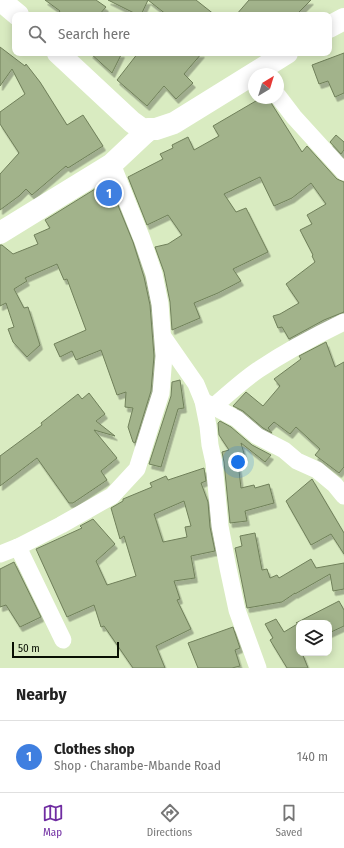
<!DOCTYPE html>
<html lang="en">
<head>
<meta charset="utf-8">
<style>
  body { margin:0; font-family:"Fira Sans Condensed",sans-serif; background:#f6f6f6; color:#222 }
  .controls { position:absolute; right:12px; bottom:12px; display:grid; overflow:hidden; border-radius:8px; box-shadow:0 2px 10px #0003 }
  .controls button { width:36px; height:36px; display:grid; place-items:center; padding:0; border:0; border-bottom:1px solid #e0e0e0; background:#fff; color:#222; font:20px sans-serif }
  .compass { position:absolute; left:248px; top:68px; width:36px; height:36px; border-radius:50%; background:#fff; box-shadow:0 2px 10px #0003; rotate:38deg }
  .scale { position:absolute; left:12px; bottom:10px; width:107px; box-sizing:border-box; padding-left:4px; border:2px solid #090f03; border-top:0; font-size:11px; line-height:14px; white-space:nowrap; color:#090f03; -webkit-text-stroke:3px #d9ebc1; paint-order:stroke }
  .you { position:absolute; left:238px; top:462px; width:14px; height:14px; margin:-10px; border:3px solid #fff; border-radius:50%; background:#1a73e8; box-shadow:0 0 0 6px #1a73e833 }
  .badge { display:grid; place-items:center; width:26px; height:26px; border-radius:50%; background:#702da2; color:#fff; font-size:13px; font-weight:700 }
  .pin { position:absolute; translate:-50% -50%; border:2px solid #fff; box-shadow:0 1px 4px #0006 }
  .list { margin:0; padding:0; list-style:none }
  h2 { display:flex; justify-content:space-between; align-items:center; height:52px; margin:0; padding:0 16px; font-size:17px }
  h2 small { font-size:13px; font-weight:400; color:#767676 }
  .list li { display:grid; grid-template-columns:26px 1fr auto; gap:12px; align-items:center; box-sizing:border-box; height:72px; padding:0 16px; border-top:1px solid #e0e0e0 }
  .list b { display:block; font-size:15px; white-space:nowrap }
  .list p { margin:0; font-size:13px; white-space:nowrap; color:#767676 }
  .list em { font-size:13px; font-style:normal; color:#767676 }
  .icon { flex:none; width:22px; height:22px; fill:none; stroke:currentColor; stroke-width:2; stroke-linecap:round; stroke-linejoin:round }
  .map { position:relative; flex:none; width:344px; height:668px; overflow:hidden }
  .search { position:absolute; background:#fff; box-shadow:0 2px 10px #0003; left:12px; right:12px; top:12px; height:44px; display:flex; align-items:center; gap:10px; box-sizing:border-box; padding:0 14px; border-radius:8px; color:#767676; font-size:15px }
  .sheet { height:124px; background:#fff }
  nav { display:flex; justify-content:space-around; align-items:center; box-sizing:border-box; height:56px; border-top:1px solid #e0e0e0; background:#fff; font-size:11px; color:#767676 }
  nav a { display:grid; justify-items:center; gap:2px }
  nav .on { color:#702da2 }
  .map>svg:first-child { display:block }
  .building { fill:#a2b38b; stroke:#70805a; fill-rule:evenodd; filter:url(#shadow) }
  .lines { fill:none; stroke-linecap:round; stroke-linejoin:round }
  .street { stroke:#fff; stroke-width:17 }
  .secondary { stroke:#fff; stroke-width:22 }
  .primary { stroke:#fff; stroke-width:22 }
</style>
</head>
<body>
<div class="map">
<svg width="344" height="668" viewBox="0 0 344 668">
  <defs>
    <filter id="shadow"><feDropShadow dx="2.5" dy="4.5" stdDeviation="0" flood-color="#0004"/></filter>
  </defs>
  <rect width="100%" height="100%" fill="#d9ebc1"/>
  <!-- building -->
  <g class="building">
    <path d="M45 0H96L106 7 99 15H57L60 11Z"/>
    <path d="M108 0H196L215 15H167L148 0 141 15H138Z"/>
    <path d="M249 0H311L296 15H236Z"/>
    <path d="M0 47 25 66 26 64 40 82 67 125 83 115 103 146 68 168 66 166 32 195 26 189 19 196 0 210V174L19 153 0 124V112L25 94 12 69 0 86Z"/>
    <path d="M90 53H122L112 73Z"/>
    <path d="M138 53H202L184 74 193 83 176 99 164 86 147 106 117 80Z"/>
    <path d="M344 53V93L335 97 328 81 319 84 312 65Z"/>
    <path d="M261 98H268L302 152 307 146 337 179 344 182V312L324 320 289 339 282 327 278 328 273 316 280 314 299 303 286 284 315 262 312 256 313 255 300 230 312 224 307 215 326 204 311 183 292 198 274 206 260 177 224 194 236 212 246 208 268 252 233 269 241 281 218 293 194 303 200 318 172 330 170 302 164 272 155 247 168 244 182 235 168 215 147 225 128 177 163 159 160 154 173 148 172 145 188 137 194 150 219 136 213 126Z"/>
    <path d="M336 135 344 142V150L341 154 330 142Z"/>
    <path d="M108 181 133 242 144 277 150 305 154 356 151 391 135 443 133 442 128 427 133 408 125 407 126 392 117 395 101 350 76 360 72 351 60 357 54 344 86 330 67 279 64 280 57 264 25 278 27 281 14 289 24 308 28 307 40 345 27 357 13 342 8 329 14 327 6 303 0 306V245H2L13 254 38 244 34 235 50 228 45 220Z"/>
    <path d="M326 342 335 367 344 362V467L339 473 315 455 320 449 296 427 290 434 274 422 268 428 272 433 263 428 243 411 233 406 246 392 263 406 280 386 274 379 301 359 299 356Z"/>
    <path d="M180 380 184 408 178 409 161 467 149 464 171 396 172 382Z"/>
    <path d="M89 393 105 414 96 421 115 436 94 430 117 458 101 471 107 480 73 503H69L37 458 0 486V456L42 425 41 423 78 394 82 399Z"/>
    <path d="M220 421 231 427 252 445 271 455 265 462 241 443 245 457 238 462 241 488 254 485 255 488 269 484 274 503 245 511 247 521 230 523 224 462 222 452 229 450 219 435 218 423Z"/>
    <path d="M204 468 206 481 201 483 208 502 210 527 215 551 191 556 195 578 174 581 180 599 177 600 191 629 156 646 165 668H133L104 626 101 627 94 605 67 617 36 549 82 528 80 526 93 519 115 544 96 561 107 585 136 576 124 536 120 539 111 508 123 501V499L152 487 150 483 166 476 168 480ZM184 501 191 526 185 527 187 537 163 542 154 514Z"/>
    <path d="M312 479 344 533V554L331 534 311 545 286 501Z"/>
    <path d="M255 533 262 570 267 569 270 578 277 575 279 578 311 559 316 568 344 563V589L333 591 330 574 295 594V593L282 602 247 608 235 548 242 546 240 536Z"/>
    <path d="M14 562 41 617 20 627 6 605 0 607V569Z"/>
    <path d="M339 601 344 610V626L329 633V623H299V653H302L308 668H287L270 640 273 638 265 624 276 619 284 632 299 623H296Z"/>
    <path d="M233 627 240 648 235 650 240 666 232 668H198L188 643Z"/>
  </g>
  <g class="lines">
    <!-- street -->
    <g class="street">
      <path d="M278 96 294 117 344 172"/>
      <path d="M164 338 196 384 203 401 208 426 210 445 214 463 220 526 228 568 237 610 258 668"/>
      <path d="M203 401 237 419 257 436 284 450 297 461 317 470 335 485 344 496"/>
      <path d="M213 407C228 394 242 381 258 370 285 352 315 336 344 322"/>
      <path d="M18 547 63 640"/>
      <path d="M0 554 18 547 61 525 112 496 137 469 154 415 161 393 164 356 160 304 154 274 142 239 112 164"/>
    </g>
    <!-- secondary -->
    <path class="secondary" d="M0 233 112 164 146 132"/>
    <!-- primary -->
    <g class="primary">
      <path d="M0 0 18 15"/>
      <path d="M329 27 344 19"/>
      <path d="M58 53 132 122 146 132 148 129H156L174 123 287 53"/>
    </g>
  </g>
</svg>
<div class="controls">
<button><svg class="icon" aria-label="layers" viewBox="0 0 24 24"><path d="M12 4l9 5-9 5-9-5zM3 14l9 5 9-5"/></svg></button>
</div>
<svg class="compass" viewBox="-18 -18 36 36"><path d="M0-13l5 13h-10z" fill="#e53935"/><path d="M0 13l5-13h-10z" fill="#767676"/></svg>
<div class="scale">50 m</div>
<div class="you"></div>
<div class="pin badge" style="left:109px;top:193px;background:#3f7fe0">1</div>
<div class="search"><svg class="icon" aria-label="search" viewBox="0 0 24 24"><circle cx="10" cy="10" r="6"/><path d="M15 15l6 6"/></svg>Search here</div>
</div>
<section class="sheet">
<h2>Nearby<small></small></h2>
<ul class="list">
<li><span class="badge" style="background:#3f7fe0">1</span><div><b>Clothes shop</b><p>Shop · Charambe-Mbande Road</p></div><em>140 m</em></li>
</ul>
</section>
<nav>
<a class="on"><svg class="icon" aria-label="map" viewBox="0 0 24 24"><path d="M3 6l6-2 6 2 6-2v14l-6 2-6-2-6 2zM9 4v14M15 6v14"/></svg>Map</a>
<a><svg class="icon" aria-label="directions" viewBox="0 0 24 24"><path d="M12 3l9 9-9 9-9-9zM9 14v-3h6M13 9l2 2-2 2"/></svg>Directions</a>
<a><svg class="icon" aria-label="saved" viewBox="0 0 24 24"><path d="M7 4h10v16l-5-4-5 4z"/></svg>Saved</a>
</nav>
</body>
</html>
